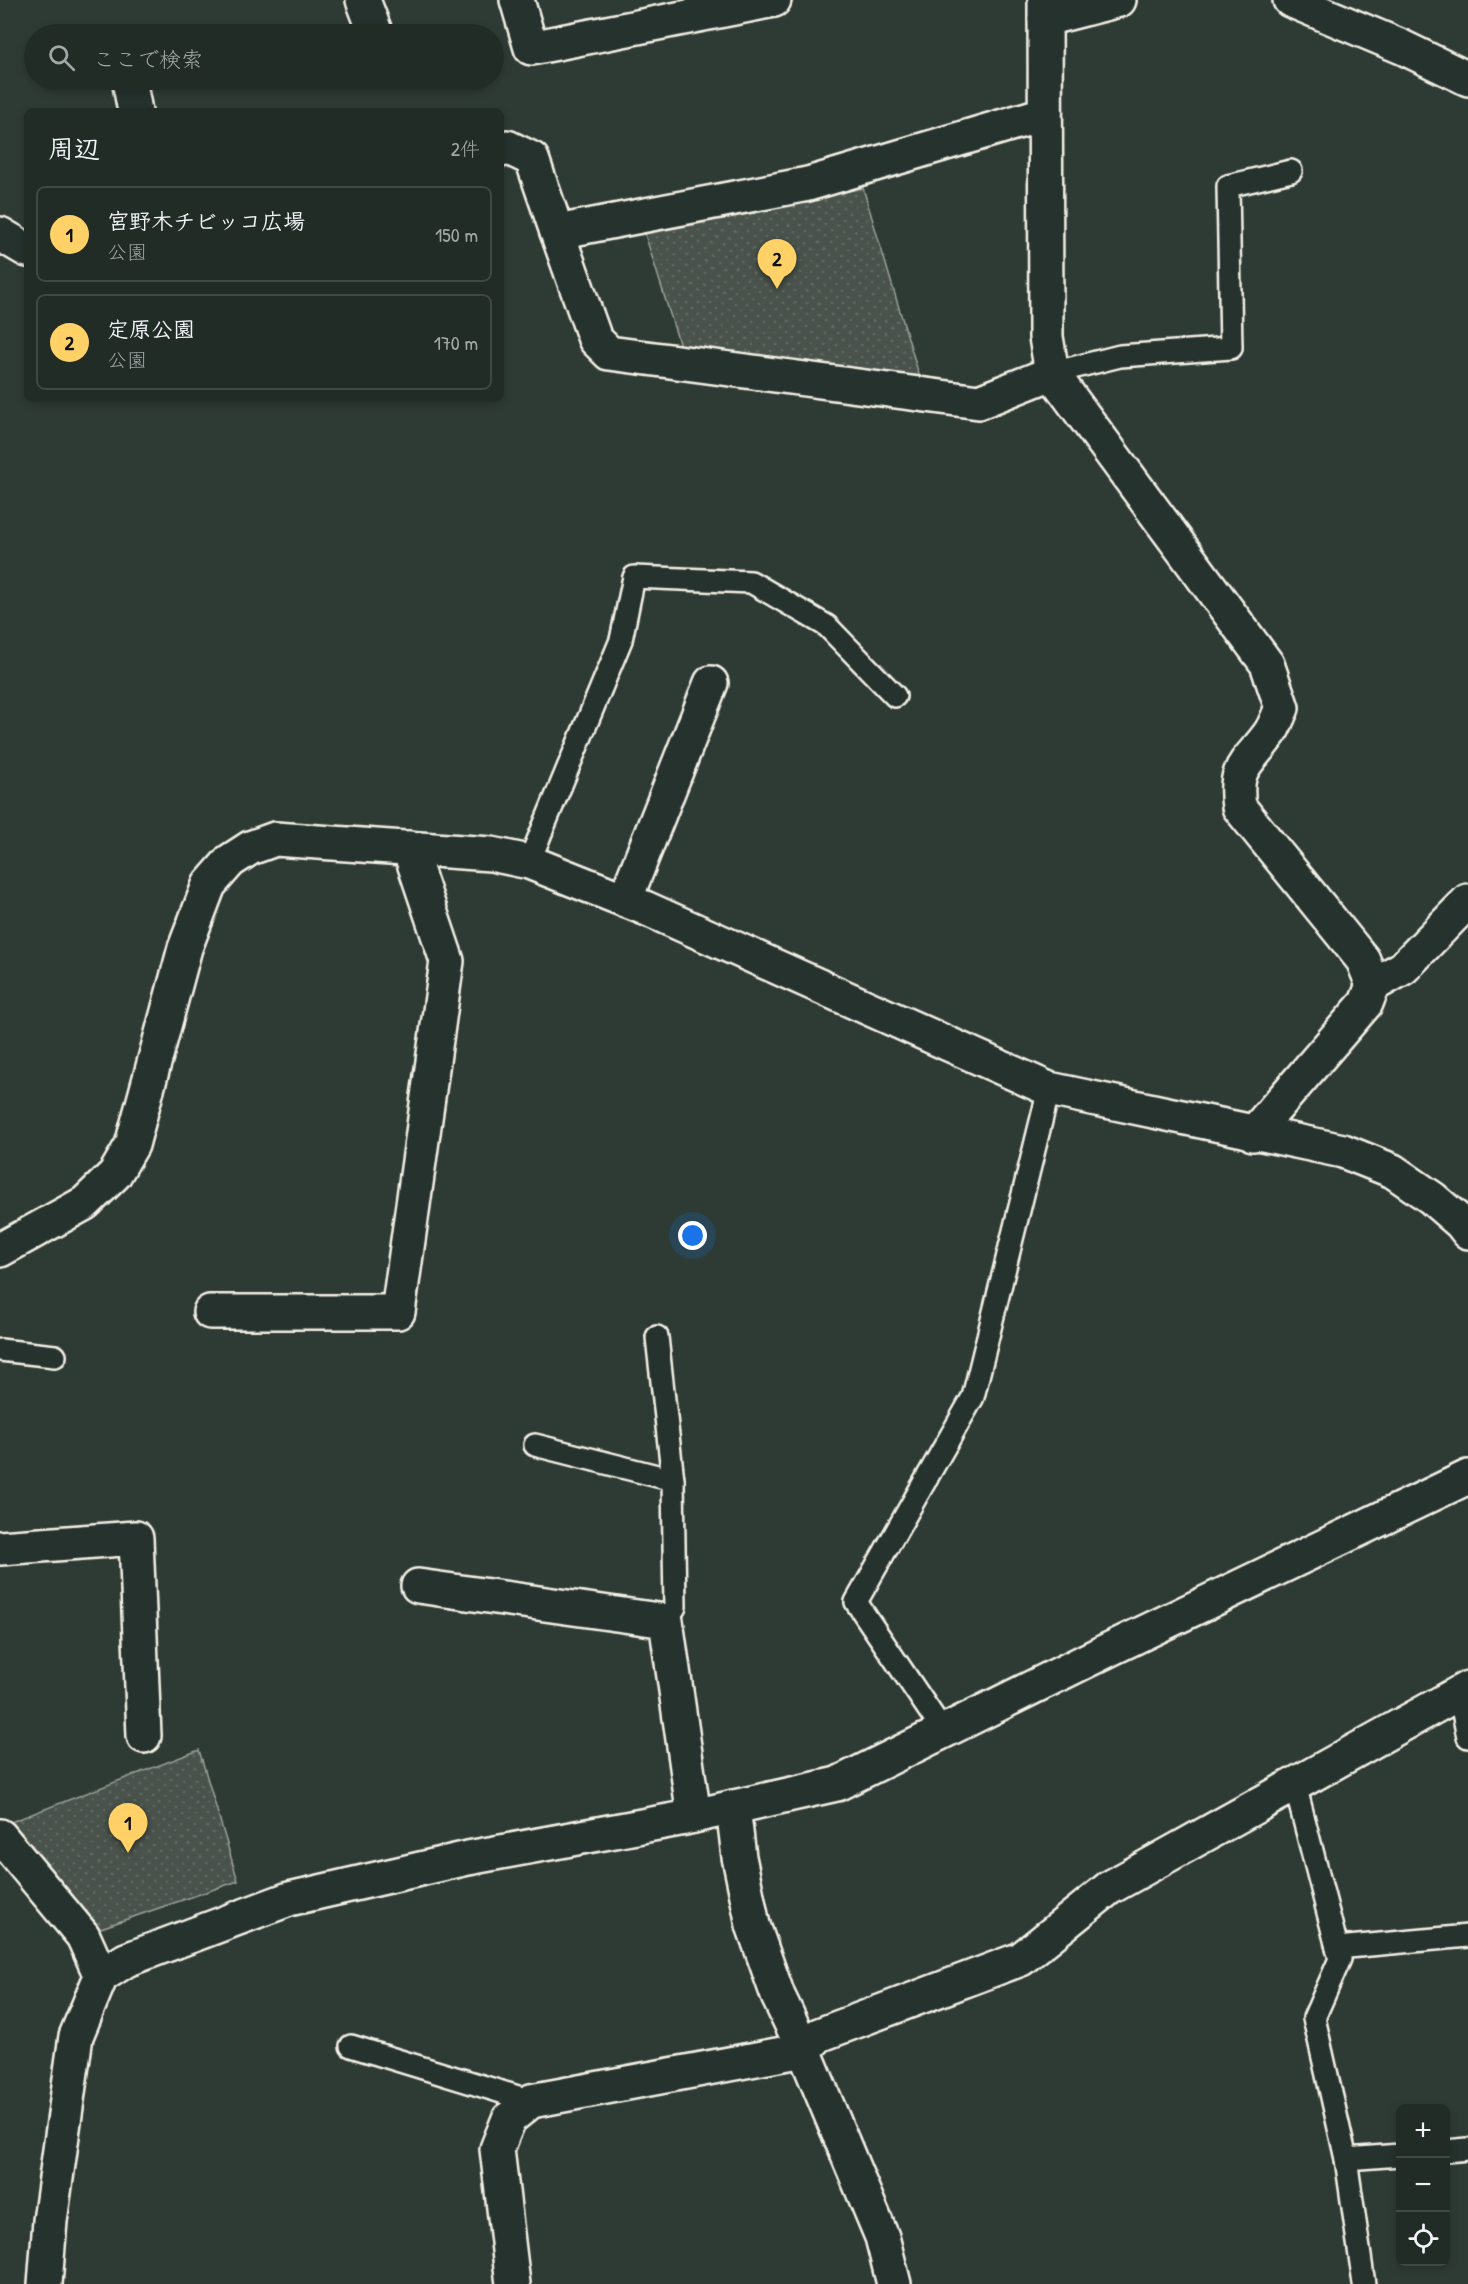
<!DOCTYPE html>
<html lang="ja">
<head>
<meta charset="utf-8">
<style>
  body { margin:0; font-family:"Patrick Hand","Klee One",sans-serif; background:#2e3833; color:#f1f3f6 }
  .controls { position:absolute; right:18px; bottom:18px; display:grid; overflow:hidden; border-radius:9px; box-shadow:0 3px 9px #0003 }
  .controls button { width:54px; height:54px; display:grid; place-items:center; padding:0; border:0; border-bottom:2px solid #3f4844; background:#222c27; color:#f1f3f6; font:30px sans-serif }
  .you { position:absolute; left:693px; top:1236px; width:21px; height:21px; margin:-15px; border:4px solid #fff; border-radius:50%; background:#1a73e8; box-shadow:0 0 0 9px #1a73e833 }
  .badge { display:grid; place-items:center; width:39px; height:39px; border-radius:50%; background:#ffd166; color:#111; font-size:20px; font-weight:700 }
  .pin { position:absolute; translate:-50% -50px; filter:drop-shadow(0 2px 3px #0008) }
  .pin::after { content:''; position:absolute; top:32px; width:21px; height:18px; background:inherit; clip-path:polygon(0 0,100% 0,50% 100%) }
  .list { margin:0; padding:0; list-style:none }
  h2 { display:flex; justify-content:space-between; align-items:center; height:78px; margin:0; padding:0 24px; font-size:26px }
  h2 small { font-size:20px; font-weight:400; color:#a2a7a7 }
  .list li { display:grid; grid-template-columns:39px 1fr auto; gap:18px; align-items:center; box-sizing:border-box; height:96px; margin:0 12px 12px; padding:0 12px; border:2px solid #3f4844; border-radius:9px }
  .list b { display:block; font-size:22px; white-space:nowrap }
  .list p { margin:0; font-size:20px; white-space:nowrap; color:#a2a7a7 }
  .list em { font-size:20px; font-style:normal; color:#a2a7a7 }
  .icon { flex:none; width:33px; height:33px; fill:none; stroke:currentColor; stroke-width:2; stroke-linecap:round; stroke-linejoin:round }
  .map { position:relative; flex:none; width:1468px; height:2284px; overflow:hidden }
  .search { position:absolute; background:#222c27; box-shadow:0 3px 9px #0003; left:24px; top:24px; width:480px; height:66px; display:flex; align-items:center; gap:15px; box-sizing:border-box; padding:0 21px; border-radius:33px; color:#a2a7a7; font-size:22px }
  .panel { position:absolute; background:#222c27; box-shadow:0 3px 9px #0003; left:24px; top:108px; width:480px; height:294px; border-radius:9px }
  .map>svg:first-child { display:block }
  .grass { fill:url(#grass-dots); stroke:#9ea29a; stroke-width:1.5 }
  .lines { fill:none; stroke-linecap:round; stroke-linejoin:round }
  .lane-casing { stroke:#f4f1e8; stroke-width:26 }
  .street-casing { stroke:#f4f1e8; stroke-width:38 }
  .lane { stroke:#26332d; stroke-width:21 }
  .street { stroke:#26332d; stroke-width:33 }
</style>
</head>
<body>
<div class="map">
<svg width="1468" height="2284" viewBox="0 0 1468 2284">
  <defs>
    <pattern id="grass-dots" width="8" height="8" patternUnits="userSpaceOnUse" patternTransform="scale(1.5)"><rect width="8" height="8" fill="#48524c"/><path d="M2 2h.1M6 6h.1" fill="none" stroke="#636b66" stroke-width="1.8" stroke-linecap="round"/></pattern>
  </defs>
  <rect width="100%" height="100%" fill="#2e3b34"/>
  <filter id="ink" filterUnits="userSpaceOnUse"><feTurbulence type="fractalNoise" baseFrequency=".0167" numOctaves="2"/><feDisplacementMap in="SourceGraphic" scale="12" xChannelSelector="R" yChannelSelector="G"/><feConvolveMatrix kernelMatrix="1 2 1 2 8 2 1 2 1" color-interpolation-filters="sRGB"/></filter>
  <g filter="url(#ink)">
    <!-- grass -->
    <g class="grass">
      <path d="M863 188 923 388 680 346 644 231Z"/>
      <path d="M199 1750 238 1881 92 1931 3 1825Z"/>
    </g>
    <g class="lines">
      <!-- lane casing -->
      <g class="lane-casing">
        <g id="lane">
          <path d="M1052 373 1120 356 1231 348 1228 186 1291 171"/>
          <path d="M529 862 621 640 634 577 751 582 827 626 895 696"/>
          <path d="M657 1337 673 1480"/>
          <path d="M0 1350 55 1356"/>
          <path d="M535 1445 673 1480 675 1607 666 1621"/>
          <path d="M1459 1693 1468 1737"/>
          <path d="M943 1731 856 1602 973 1397 1049 1089"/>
          <path d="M1295 1785 1340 1959 1314 2018 1346 2159 1364 2284"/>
          <path d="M1337 1948 1468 1936"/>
          <path d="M351 2046 531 2101"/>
          <path d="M1446 2151 1468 2149"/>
          <path d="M1346 2159 1400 2155"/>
        </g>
      </g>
      <!-- street casing -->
      <g class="street-casing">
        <g id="street">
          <path d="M363 0 376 34"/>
          <path d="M517 0 531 48 774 0"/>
          <path d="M1045 0 1046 337 1052 373 1267 664 1282 708C1278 716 1275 726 1270 733 1248 764 1233 765 1239 807L1363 960 1373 985 1366 1003 1253 1134"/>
          <path d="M1290 0 1402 47 1468 79"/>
          <path d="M1045 19 1119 0"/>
          <path d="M129 80 135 111"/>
          <path d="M501 150 507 147 532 159 557 232 808 184 1044 114"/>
          <path d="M557 232 595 339 609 353 979 402 1052 373"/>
          <path d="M0 234 27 250"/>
          <path d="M625 900 711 683"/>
          <path d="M1373 985 1403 968 1468 901"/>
          <path d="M0 1250 85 1203 115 1174 132 1145 185 948 209 885 230 861 250 848 275 839 491 854 529 862 645 908 1049 1089 1343 1151 1393 1171 1432 1198 1461 1223 1468 1232"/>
          <path d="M210 1312H398L447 961 409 848"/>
          <path d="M0 1548 136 1538 144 1736"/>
          <path d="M418 1586 666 1621 694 1816"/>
          <path d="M733 1807 739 1857 753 1925 778 1996 804 2050 882 2237 894 2284"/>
          <path d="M0 1836 83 1936 101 1976"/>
          <path d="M45 2284 50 2221 76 2036 101 1976 126 1960 289 1899 468 1858 685 1818 837 1784 1110 1649 1468 1477"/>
          <path d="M513 2284 497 2149 509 2119 531 2101 804 2050 819 2035 1021 1959 1109 1888 1468 1688"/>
        </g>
      </g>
      <!-- lane -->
      <use href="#lane" class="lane"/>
      <!-- street -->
      <use href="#street" class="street"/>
    </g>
  </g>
</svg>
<div class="controls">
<button>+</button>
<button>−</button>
<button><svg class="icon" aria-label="locate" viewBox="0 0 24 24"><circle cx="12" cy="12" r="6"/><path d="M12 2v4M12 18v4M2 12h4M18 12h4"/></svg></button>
</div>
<div class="you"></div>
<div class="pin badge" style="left:128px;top:1853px">1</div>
<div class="pin badge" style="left:777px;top:289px">2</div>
<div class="search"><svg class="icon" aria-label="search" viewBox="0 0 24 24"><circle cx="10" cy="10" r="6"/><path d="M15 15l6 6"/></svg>ここで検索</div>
<section class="panel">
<h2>周辺<small>2件</small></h2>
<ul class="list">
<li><span class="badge">1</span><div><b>宮野木チビッコ広場</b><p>公園</p></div><em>150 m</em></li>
<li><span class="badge">2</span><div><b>定原公園</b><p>公園</p></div><em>170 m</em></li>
</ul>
</section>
</div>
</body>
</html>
